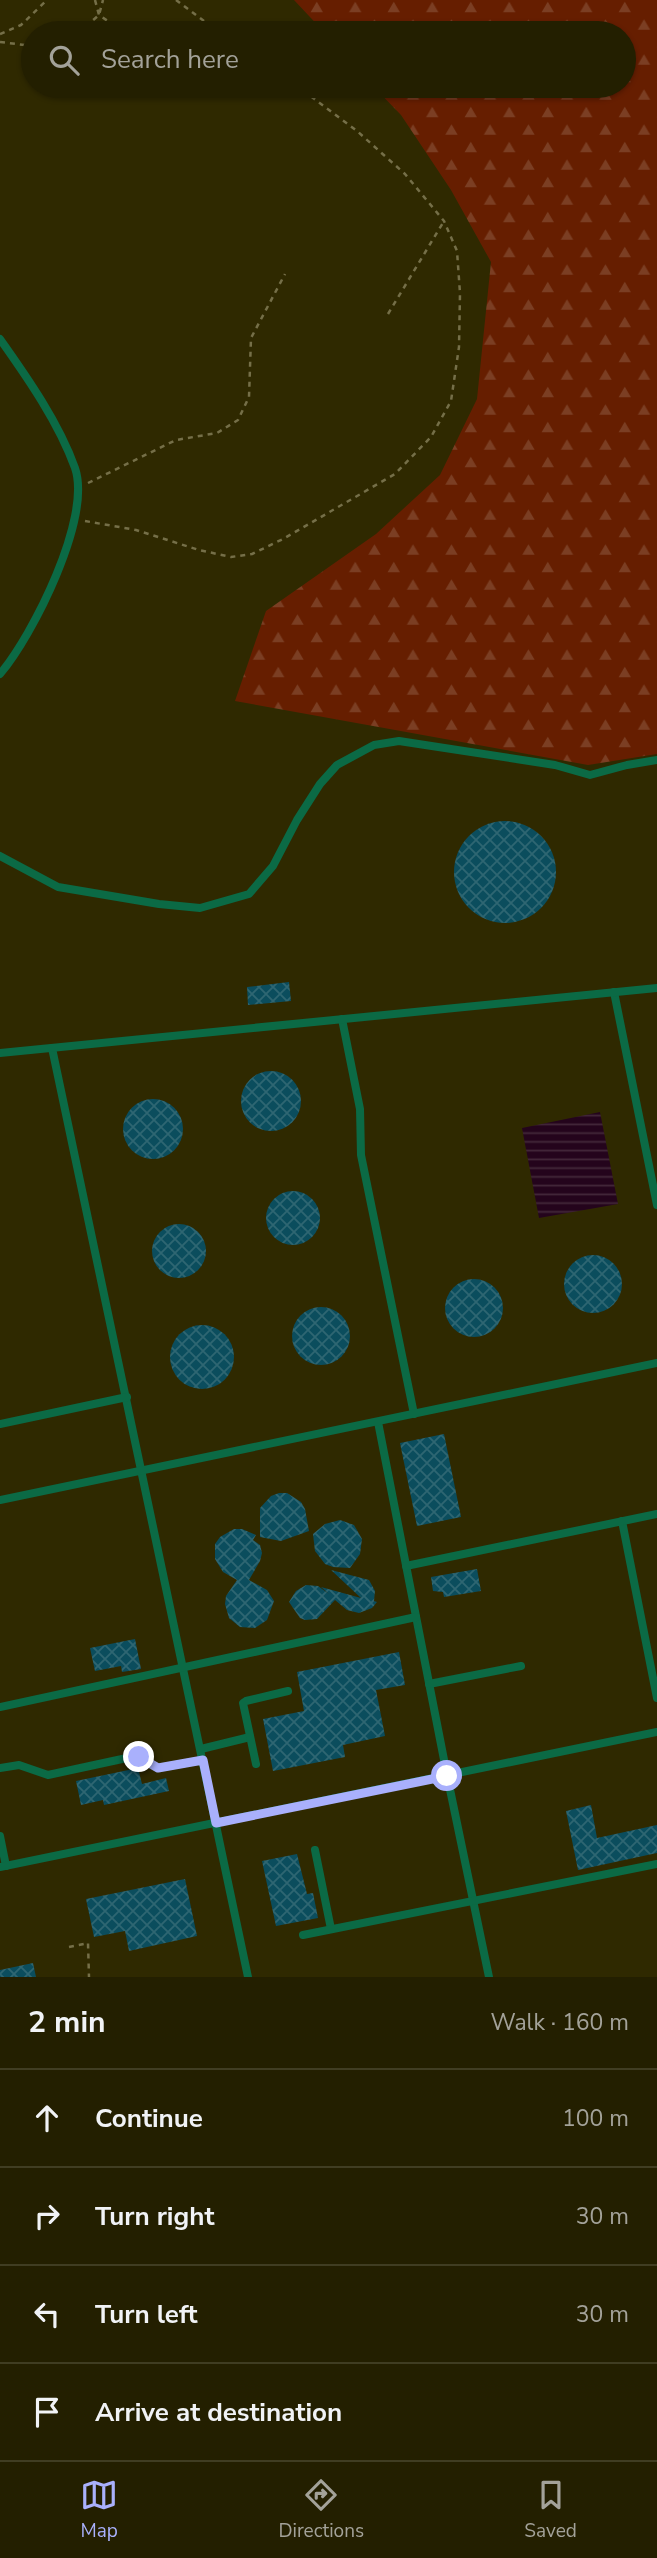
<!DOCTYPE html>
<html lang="en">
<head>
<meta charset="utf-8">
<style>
  body { margin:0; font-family:"Nunito Sans",sans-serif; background:#2b270a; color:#f1f3f6 }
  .stop { position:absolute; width:21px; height:21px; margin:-16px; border:5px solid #a9b0fc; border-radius:50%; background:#fff }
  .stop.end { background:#a9b0fc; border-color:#fff; box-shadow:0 2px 7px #0008 }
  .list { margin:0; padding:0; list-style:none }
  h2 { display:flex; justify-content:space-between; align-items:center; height:91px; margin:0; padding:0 28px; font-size:30px }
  h2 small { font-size:23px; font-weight:400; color:#a3a299 }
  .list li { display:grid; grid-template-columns:46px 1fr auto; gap:21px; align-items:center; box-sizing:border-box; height:98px; padding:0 28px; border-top:2px solid #403d22 }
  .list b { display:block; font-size:26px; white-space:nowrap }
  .list em { font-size:23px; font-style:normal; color:#a3a299 }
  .icon { flex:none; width:38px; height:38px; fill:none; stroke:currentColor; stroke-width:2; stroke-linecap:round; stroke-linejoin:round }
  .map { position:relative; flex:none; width:657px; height:1977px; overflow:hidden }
  .search { position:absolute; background:#231f00; box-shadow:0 2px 5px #0004; left:21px; right:21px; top:21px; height:77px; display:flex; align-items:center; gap:18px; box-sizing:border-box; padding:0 24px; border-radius:38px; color:#a3a299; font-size:26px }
  .sheet { height:483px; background:#231f00 }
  nav { display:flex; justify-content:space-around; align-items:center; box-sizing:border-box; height:98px; border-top:2px solid #403d22; background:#231f00; font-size:19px; color:#a3a299 }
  nav a { display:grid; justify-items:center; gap:4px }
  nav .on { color:#a9b0fc }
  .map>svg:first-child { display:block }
  .forest { fill:url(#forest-firs) }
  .water { fill:url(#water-rules) }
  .building { fill:url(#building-cross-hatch) }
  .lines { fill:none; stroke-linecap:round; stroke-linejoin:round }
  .path { stroke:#756f48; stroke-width:2.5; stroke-dasharray:5 5; stroke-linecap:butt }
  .service { stroke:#0b6a45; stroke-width:8 }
  .route { stroke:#a9b0fc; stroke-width:9 }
</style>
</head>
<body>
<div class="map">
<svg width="657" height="1977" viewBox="0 0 657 1977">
  <defs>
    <pattern id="forest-firs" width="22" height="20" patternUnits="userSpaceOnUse" patternTransform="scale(1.75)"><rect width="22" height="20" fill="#661e00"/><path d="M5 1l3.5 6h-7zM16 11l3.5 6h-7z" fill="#7b3e23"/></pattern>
    <pattern id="water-rules" width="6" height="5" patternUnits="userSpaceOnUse" patternTransform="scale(1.75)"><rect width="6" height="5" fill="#24041c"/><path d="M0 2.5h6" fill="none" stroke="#43283a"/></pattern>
    <pattern id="building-cross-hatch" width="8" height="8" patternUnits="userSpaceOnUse" patternTransform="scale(1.75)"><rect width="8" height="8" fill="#0b4d5d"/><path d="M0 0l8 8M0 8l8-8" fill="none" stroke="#2e6672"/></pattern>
  </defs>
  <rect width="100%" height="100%" fill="#2f2900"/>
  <!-- forest -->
  <path class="forest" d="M294 0H657V754L588 765 235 701 266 611 376 534 440 475 477 399 491 262 451 190 401 115 373 86H624V33H325Z"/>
  <!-- water -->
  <path class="water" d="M600 1112 618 1204 539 1218 522 1128Z"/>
  <!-- building -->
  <g class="building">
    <circle cx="505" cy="872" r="51"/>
    <path d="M289 982 291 1001 248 1005 247 987Z"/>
    <circle cx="271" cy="1101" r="30"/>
    <circle cx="153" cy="1129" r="30"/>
    <circle cx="293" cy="1218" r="27"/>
    <circle cx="179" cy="1251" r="27"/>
    <circle cx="593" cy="1284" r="29"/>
    <circle cx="474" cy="1308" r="29"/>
    <circle cx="321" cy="1336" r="29"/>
    <circle cx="202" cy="1357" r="32"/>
    <path d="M444 1434 461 1517 417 1526 400 1443Z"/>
    <path d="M279 1493H287L301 1502 305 1509 309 1531 281 1541 260 1537V1508L271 1496Z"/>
    <path d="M340 1520 354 1525 362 1539 360 1554 350 1568 333 1567 325 1564 315 1551 313 1534 325 1524Z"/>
    <path d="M234 1529H242L256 1535 253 1540 260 1545 262 1553 260 1561 249 1580 267 1590 274 1601 267 1620 255 1628 240 1627 229 1618 225 1604 226 1596 237 1580 223 1572 215 1559V1544L220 1537Z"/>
    <path d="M477 1569 481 1591 444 1597 443 1592 433 1591 431 1577Z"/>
    <path d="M331 1570 369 1580 375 1591 374 1601 377 1602 372 1608 359 1613 347 1610 335 1600 317 1619 305 1620 300 1618 289 1602 296 1591 306 1585 318 1586 329 1594 321 1587 361 1598Z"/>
    <path d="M135 1639 141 1669 122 1672 121 1666 95 1671 90 1648Z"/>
    <path d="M399 1652 405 1685 376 1690 385 1736 343 1745 345 1757 273 1771 263 1719 304 1711 297 1672Z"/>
    <path d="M138 1768 142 1784 166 1778 169 1791 104 1805 103 1800 81 1805 76 1781Z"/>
    <path d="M591 1805 597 1838 657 1825V1853L578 1870 566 1811Z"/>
    <path d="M297 1854 307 1894 313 1893 318 1918 276 1926 262 1861Z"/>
    <path d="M185 1879 197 1936 129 1951 125 1931 94 1937 86 1899Z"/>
    <path d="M33 1963 36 1977H0V1970Z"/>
  </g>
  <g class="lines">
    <!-- path -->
    <g class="path">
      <path d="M95 0 99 15 125 33"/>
      <path d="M176 0 220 33"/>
      <path d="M78 33 99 15 103 0"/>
      <path d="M0 34 21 25 47 0"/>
      <path d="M0 42 33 46"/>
      <path d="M388 314 444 221"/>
      <path d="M88 483 176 440 217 433 238 420 249 397 251 338 285 274"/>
      <path d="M85 521 136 530 199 550 231 557 252 554 283 539 395 474 431 437 451 401 459 347 460 293 457 251 444 221 405 174 357 131 297 86"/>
      <path d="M69 1947 88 1943 89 1977"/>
    </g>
    <!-- service -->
    <g class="service">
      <path d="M0 339C27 377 59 423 75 468 92 518 33 635 0 674"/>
      <path d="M0 856 58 887 159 904 200 908 249 894 273 866 297 820 320 784 337 765 374 745 399 741 555 765 590 775 627 765 657 760"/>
      <path d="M614 992 657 1205"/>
      <path d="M342 1019 360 1109 361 1155 414 1414"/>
      <path d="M52 1048 248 1977"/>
      <path d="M0 1053 657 988"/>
      <path d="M378 1422 447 1775 489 1977"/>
      <path d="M0 1424 127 1397"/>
      <path d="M0 1500 657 1363"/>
      <path d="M622 1521 657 1698"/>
      <path d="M406 1566 657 1514"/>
      <path d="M429 1684 521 1666"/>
      <path d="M0 1707 416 1617"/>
      <path d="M201 1749 250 1737"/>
      <path d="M256 1764 243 1703 246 1701 288 1691"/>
      <path d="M0 1768 19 1765 48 1775 136 1756 158 1768 203 1760"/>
      <path d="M0 1836 6 1866"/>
      <path d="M315 1850 331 1929"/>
      <path d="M0 1867 657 1732"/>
      <path d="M303 1935 657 1864"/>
    </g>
  </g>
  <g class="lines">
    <!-- route -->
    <path class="route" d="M139 1757 158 1768 203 1760 216 1823 447 1776"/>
  </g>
</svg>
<div class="stop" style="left:447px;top:1776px"></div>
<div class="stop end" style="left:139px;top:1757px"></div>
<div class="search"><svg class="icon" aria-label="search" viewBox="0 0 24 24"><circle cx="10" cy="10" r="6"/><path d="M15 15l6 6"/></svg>Search here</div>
</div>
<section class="sheet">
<h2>2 min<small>Walk · 160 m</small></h2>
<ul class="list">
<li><svg class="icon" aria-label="ahead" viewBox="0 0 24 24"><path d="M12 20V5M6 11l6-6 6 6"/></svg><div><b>Continue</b></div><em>100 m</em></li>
<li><svg class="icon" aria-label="right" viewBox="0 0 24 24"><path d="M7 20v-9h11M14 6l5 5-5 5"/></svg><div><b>Turn right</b></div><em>30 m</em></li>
<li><svg class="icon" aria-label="left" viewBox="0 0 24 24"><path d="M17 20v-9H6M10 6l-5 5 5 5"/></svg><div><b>Turn left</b></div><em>30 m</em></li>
<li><svg class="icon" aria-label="arrive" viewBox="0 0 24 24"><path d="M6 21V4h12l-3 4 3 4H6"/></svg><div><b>Arrive at destination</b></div></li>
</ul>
</section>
<nav>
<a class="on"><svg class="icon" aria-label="map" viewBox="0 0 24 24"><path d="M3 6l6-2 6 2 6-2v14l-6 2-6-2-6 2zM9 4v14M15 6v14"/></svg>Map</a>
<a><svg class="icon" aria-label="directions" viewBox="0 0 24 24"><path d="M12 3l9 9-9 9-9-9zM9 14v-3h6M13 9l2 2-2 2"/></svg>Directions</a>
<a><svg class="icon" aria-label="saved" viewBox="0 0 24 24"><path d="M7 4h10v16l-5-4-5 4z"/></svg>Saved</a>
</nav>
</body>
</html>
